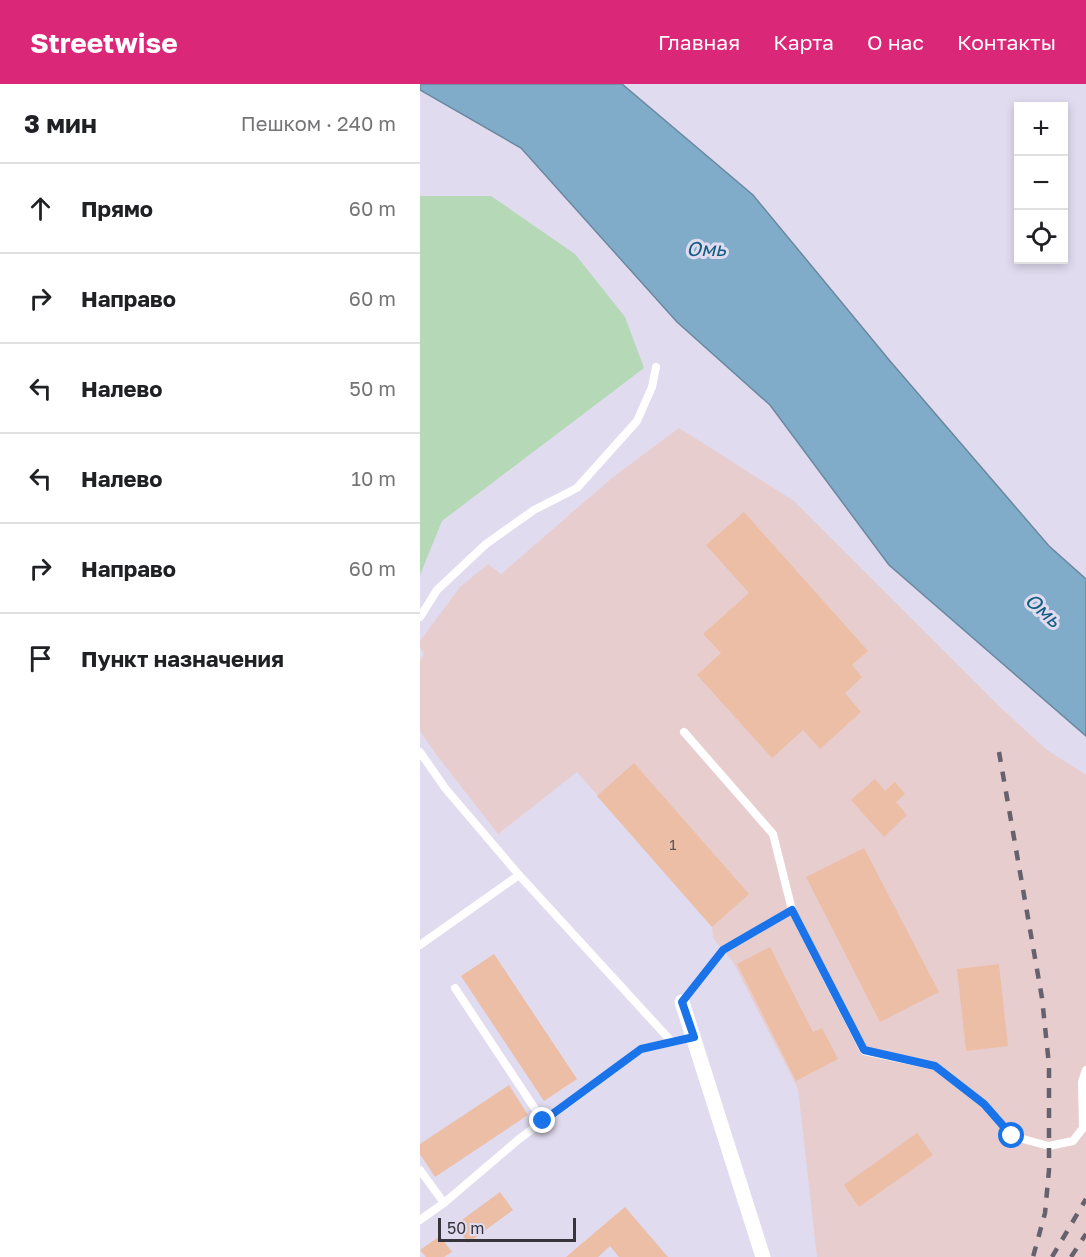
<!DOCTYPE html>
<html lang="ru">
<head>
<meta charset="utf-8">
<style>
  body { margin:0; font-family:"Golos Text",sans-serif; background:#f2f2f2; color:#202124 }
  .controls { position:absolute; right:18px; top:18px; display:grid; overflow:hidden; border-radius:0px; box-shadow:0 3px 9px #0003 }
  .controls button { width:54px; height:54px; display:grid; place-items:center; padding:0; border:0; border-bottom:2px solid #e0e0e0; background:#fff; color:#202124; font:30px sans-serif }
  .scale { position:absolute; left:18px; bottom:15px; width:138px; box-sizing:border-box; padding-left:6px; border:3px solid #36343c; border-top:0; font-size:16px; line-height:21px; white-space:nowrap; color:#36343c; -webkit-text-stroke:4px #e0dbef; paint-order:stroke }
  .stop { position:absolute; width:18px; height:18px; margin:-14px; border:4px solid #1a73e8; border-radius:50%; background:#fff }
  .stop.end { background:#1a73e8; border-color:#fff; box-shadow:0 2px 6px #0008 }
  .list { margin:0; padding:0; list-style:none }
  h2 { display:flex; justify-content:space-between; align-items:center; height:78px; margin:0; padding:0 24px; font-size:26px }
  h2 small { font-size:20px; font-weight:400; color:#757577 }
  .list li { display:grid; grid-template-columns:39px 1fr auto; gap:18px; align-items:center; box-sizing:border-box; height:90px; padding:0 24px; border-top:2px solid #e0e0e0 }
  .list b { display:block; font-size:22px; white-space:nowrap }
  .list em { font-size:20px; font-style:normal; color:#757577 }
  .icon { flex:none; width:33px; height:33px; fill:none; stroke:currentColor; stroke-width:2; stroke-linecap:round; stroke-linejoin:round }
  .map { position:relative; flex:none; width:666px; height:1173px; overflow:hidden }
  header { display:flex; align-items:center; gap:36px; box-sizing:border-box; height:84px; padding:0 30px; background:#db2777; color:#fff }
  header strong { font-size:28px }
  nav { display:flex; gap:33px; margin-inline-start:auto; font-size:21px }
  main { display:flex }
  aside { flex:1; background:#fff }
  .map>svg:first-child { display:block }
  .industrial { fill:#e8cdcf }
  .green { fill:#b5d9b7 }
  .water { fill:#80acc9; stroke:#6a889f; stroke-width:1.5 }
  .building { fill:#ecbea5 }
  .lines { fill:none; stroke-linecap:round; stroke-linejoin:round }
  .lane { stroke:#fff; stroke-width:8 }
  .street { stroke:#fff; stroke-width:15 }
  .rail { stroke:#65626d; stroke-width:4.5; stroke-dasharray:10 10; stroke-linecap:butt }
  .route { stroke:#1a73e8; stroke-width:8 }
  .labels { text-anchor:middle; stroke-width:6; stroke-linejoin:round; paint-order:stroke }
  .number-label { font-size:15px; fill:#645656 }
  .water-label { font-size:20px; font-style:italic; fill:#125d84; stroke:#e0dbef }
</style>
</head>
<body>
<header>
<strong>Streetwise</strong>
<nav><a>Главная</a><a>Карта</a><a>О нас</a><a>Контакты</a></nav>
</header>
<main>
<aside>
<h2>3 мин<small>Пешком · 240 m</small></h2>
<ul class="list">
<li><svg class="icon" aria-label="ahead" viewBox="0 0 24 24"><path d="M12 20V5M6 11l6-6 6 6"/></svg><div><b>Прямо</b></div><em>60 m</em></li>
<li><svg class="icon" aria-label="right" viewBox="0 0 24 24"><path d="M7 20v-9h11M14 6l5 5-5 5"/></svg><div><b>Направо</b></div><em>60 m</em></li>
<li><svg class="icon" aria-label="left" viewBox="0 0 24 24"><path d="M17 20v-9H6M10 6l-5 5 5 5"/></svg><div><b>Налево</b></div><em>50 m</em></li>
<li><svg class="icon" aria-label="left" viewBox="0 0 24 24"><path d="M17 20v-9H6M10 6l-5 5 5 5"/></svg><div><b>Налево</b></div><em>10 m</em></li>
<li><svg class="icon" aria-label="right" viewBox="0 0 24 24"><path d="M7 20v-9h11M14 6l5 5-5 5"/></svg><div><b>Направо</b></div><em>60 m</em></li>
<li><svg class="icon" aria-label="arrive" viewBox="0 0 24 24"><path d="M6 21V4h12l-3 4 3 4H6"/></svg><div><b>Пункт назначения</b></div></li>
</ul>
</aside>
<div class="map">
<svg width="666" height="1173" viewBox="0 0 666 1173">
  <rect width="100%" height="100%" fill="#e0dbef"/>
  <!-- industrial -->
  <path class="industrial" d="M259 344 374 417 582 625 627 666 666 691V1173H397L378 1005 313 878 293 854 292 843 157 688 78 750 15 669 0 647V576L4 570 0 563V557L40 503 68 480 81 490 192 394Z"/>
  <!-- green -->
  <path class="green" d="M0 112H71L155 170 205 233 224 284 22 437 0 491Z"/>
  <!-- water -->
  <path class="water" d="M0 0H202L333 111 470 277 629 462 666 495V652L469 481 350 321 257 238 101 64 0 6Z"/>
  <!-- building -->
  <g class="building">
    <path d="M324 428 448 567 432 581 442 593 425 609 441 628 400 665 383 646 352 674 277 591 301 569 283 550 329 509 286 461Z"/>
    <path d="M214 679 329 810 292 843 177 712Z"/>
    <path d="M455 695 465 707 475 698 485 710 476 718 487 731 464 753 431 716Z"/>
    <path d="M444 764 519 908 460 938 386 793Z"/>
    <path d="M350 863 393 948 402 944 418 975 376 997 317 880Z"/>
    <path d="M74 870 157 995 124 1017 41 892Z"/>
    <path d="M579 880 588 962 546 967 537 885Z"/>
    <path d="M89 1001 108 1031 15 1093 0 1070V1060Z"/>
    <path d="M497 1049 513 1071 439 1123 424 1101Z"/>
    <path d="M80 1108 93 1126 48 1159 35 1141Z"/>
    <path d="M205 1123 248 1173H199L190 1162 178 1173H146Z"/>
    <path d="M20 1152 32 1168 24 1173H6L0 1166Z"/>
  </g>
  <g class="lines">
    <!-- lane -->
    <g class="lane">
      <path d="M0 533 17 506 66 460 114 426 157 404 217 337 232 303 236 283"/>
      <path d="M264 648 353 750 372 826"/>
      <path d="M0 668 25 704 99 791"/>
      <path d="M0 861 99 791 252 958"/>
      <path d="M35 904 123 1037"/>
      <path d="M262 918 303 866 372 826 444 967 515 982 564 1020 592 1052 629 1062 653 1057 663 1044 662 998 666 986"/>
      <path d="M0 1086 24 1119"/>
      <path d="M0 1136 24 1119 99 1055 221 965 274 953"/>
    </g>
    <!-- street -->
    <path class="street" d="M262 918 343 1173"/>
    <!-- rail -->
    <g class="rail">
      <path d="M579 668 622 914 629 981V1086L625 1129 613 1173"/>
      <path d="M632 1173 666 1115"/>
      <path d="M651 1173 666 1150"/>
    </g>
  </g>
  <g class="lines">
    <!-- route -->
    <path class="route" d="M123 1037 221 965 274 953 262 918 303 866 372 826 444 966 515 982 564 1020 592 1052"/>
  </g>
  <g class="labels">
    <!-- number labels -->
    <g class="number-label">
      <text x="253" y="766">1</text>
    </g>
    <!-- water labels -->
    <g class="water-label">
      <text x="286" y="172">Омь</text>
      <text transform="translate(623 526) rotate(42)" y="7">Омь</text>
    </g>
  </g>
</svg>
<div class="controls">
<button>+</button>
<button>−</button>
<button><svg class="icon" aria-label="locate" viewBox="0 0 24 24"><circle cx="12" cy="12" r="6"/><path d="M12 2v4M12 18v4M2 12h4M18 12h4"/></svg></button>
</div>
<div class="scale">50 m</div>
<div class="stop" style="left:592px;top:1052px"></div>
<div class="stop end" style="left:123px;top:1037px"></div>
</div>
</main>
</body>
</html>
